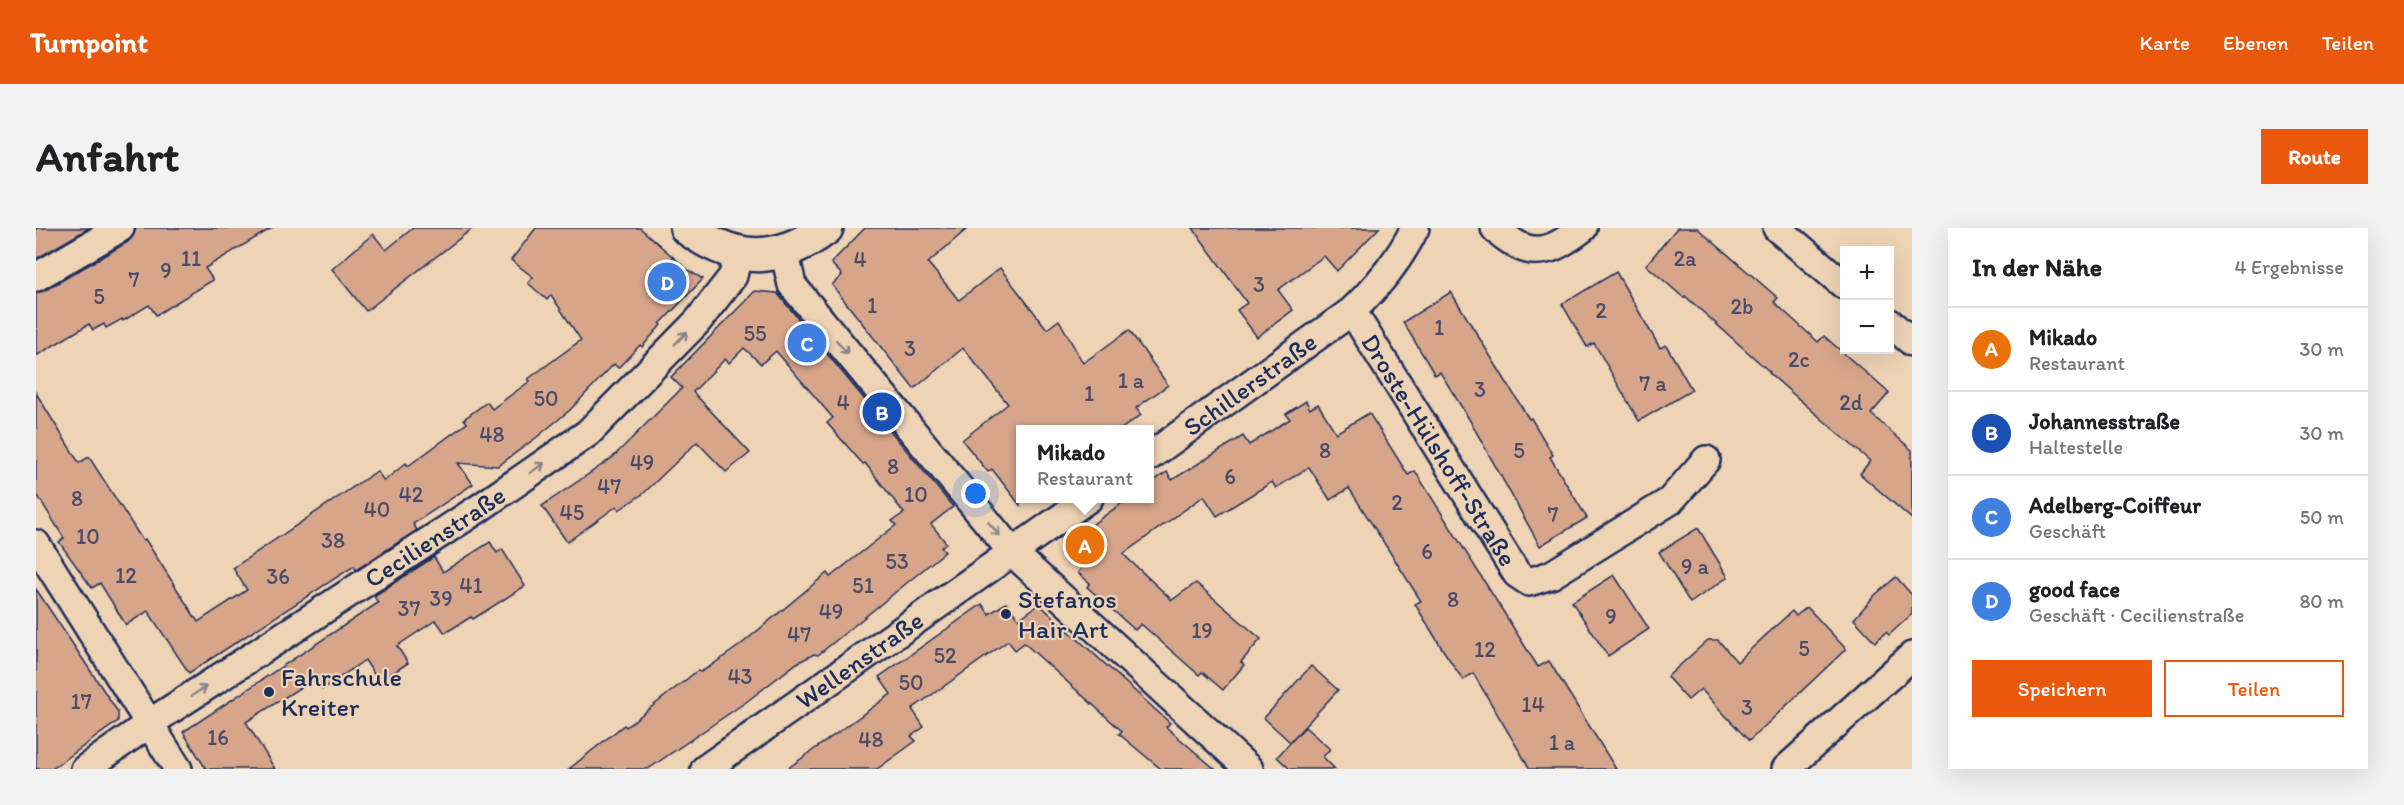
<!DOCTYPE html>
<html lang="de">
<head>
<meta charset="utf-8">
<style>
  body { margin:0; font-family:Itim,sans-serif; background:#f2f2f2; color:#202124 }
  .controls { position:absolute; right:18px; top:18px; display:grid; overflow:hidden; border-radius:0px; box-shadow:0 6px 24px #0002 }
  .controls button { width:54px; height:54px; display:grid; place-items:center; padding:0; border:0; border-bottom:2px solid #e0e0e0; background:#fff; color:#202124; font:30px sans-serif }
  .you { position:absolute; left:940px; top:266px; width:21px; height:21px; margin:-15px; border:4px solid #fff; border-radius:50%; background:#1a73e8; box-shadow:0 0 0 9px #1a73e833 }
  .badge { display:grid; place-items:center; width:39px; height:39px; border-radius:50%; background:#ea580c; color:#fff; font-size:20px; font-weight:700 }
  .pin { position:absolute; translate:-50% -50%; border:3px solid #fff; box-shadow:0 2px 6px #0006 }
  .popup { position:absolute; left:980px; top:197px; width:138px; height:78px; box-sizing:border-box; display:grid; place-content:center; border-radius:0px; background:#fff; filter:drop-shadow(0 2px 4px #0005); font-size:20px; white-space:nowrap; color:#757577 }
  .popup b { font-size:22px; color:#202124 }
  .popup::after { content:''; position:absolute; left:50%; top:100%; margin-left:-12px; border:12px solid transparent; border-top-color:#fff }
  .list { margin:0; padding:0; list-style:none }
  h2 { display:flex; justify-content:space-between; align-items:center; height:78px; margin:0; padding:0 24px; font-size:26px }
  h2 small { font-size:20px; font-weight:400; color:#757577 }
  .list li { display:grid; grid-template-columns:39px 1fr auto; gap:18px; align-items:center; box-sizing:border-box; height:84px; padding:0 24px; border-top:2px solid #e0e0e0 }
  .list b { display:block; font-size:22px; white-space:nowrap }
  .list p { margin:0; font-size:20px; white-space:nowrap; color:#757577 }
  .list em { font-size:20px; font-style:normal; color:#757577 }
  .actions { display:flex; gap:12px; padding:18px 24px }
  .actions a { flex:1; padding:14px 0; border:2px solid #ea580c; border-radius:0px; text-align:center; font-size:21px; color:#ea580c }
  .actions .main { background:#ea580c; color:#fff }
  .map { position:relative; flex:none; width:1876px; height:541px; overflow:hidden; border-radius:0px }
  header { display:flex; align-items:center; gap:36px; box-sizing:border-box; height:84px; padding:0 30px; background:#ea580c; color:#fff }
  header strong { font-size:28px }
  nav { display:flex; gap:33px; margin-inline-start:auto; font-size:21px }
  .intro { display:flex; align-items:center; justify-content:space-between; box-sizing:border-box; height:144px; padding:0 36px }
  h1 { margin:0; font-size:42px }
  .button { padding:15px 27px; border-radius:0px; background:#ea580c; color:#fff; font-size:21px; font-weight:700 }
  main { display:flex; gap:36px; padding:0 36px }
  aside { flex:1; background:#fff; border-radius:0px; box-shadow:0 6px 24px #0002 }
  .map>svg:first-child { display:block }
  .building { fill:#d7a58a; stroke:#1b2f5e; stroke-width:1.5 }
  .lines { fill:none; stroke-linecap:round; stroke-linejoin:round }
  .street-casing { stroke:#1b2f5e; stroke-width:32 }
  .secondary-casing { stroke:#1b2f5e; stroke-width:38 }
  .street { stroke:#efd3b5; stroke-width:27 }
  .secondary { stroke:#efd3b5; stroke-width:33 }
  .oneway { stroke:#85818a }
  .poi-dot { fill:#1b2f5e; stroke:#efd3b5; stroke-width:2 }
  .labels { text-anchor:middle; stroke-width:4.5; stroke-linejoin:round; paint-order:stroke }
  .number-label { font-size:22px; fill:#4a4c69 }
  .street-label { font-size:26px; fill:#1b2f5e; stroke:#efd3b5 }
  .poi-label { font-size:26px; fill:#1b2f5e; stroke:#efd3b5; text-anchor:start }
</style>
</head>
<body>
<header>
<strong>Turnpoint</strong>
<nav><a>Karte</a><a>Ebenen</a><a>Teilen</a></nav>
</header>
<div class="intro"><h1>Anfahrt</h1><a class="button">Route</a></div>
<main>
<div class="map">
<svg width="1876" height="541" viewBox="0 0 1876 541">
  <rect width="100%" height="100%" fill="#efd3b5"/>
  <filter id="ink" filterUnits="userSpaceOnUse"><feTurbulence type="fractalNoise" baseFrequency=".0167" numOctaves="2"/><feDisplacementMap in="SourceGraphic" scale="12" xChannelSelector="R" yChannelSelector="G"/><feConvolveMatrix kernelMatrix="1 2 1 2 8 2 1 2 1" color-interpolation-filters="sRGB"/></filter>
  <g filter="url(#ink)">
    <!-- building -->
    <g class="building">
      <path d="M0 0H53L0 31Z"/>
      <path d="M100 0H236L169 40 177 52 120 87 113 77 87 93 86 91 70 100 68 96 57 102 53 96 0 128V65L8 63 92 14 97 8Z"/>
      <path d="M377 0H437L330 83 296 41 337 6 350 22Z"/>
      <path d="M500 0H604L653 43 667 51 624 96 625 97 606 119 604 117 582 140 578 136 534 182 501 209 462 238 422 235 437 256 377 296 381 302 320 342 318 338 153 445 112 383 90 397 64 355 56 360 23 314 28 310 0 265V165L43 235 53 229 107 313 109 311 162 394 211 362 197 340 341 243 348 253 370 235 372 238 431 195 428 191 451 174 456 181 494 153 492 151 545 112 515 67 511 72 492 55 497 49 475 32Z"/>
      <path d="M829 0H932L892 35 923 72 964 40 1011 101 1023 92 1047 135 1093 102 1132 157 1100 180 1105 187 1085 201H984V277L956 241 952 244 926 212 972 176 927 120 878 161 796 57 806 47 795 35Z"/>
      <path d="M1157 0H1343L1301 43 1288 28 1242 62 1257 82 1221 109 1201 82 1211 75Z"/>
      <path d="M1641 0H1661L1742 70 1738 74 1782 114 1788 108 1853 165 1835 186 1876 222V291L1824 246 1834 233 1733 145 1734 144 1649 68 1648 70 1610 37Z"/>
      <path d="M1580 44 1624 120 1630 117 1656 162 1603 193 1558 115 1551 119 1526 76Z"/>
      <path d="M719 63 741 65 917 279 895 296 910 315 905 319 909 324 782 427 778 426 761 435 710 474 612 541H533L588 497 590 499 661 443 665 444 673 439 703 418 791 345 794 349 860 297 856 293 868 285 829 235 827 236 791 195 797 190 740 123 725 136 708 120 693 135 689 131 657 164 714 225 690 244 661 214 608 265 583 282 581 278 531 314 506 278 576 230 646 160 635 149Z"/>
      <path d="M1415 64 1493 191 1495 190 1517 227 1514 229 1551 290 1504 318 1433 191 1404 144 1399 147 1367 94Z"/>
      <path d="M1270 173 1274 181 1282 176 1300 205 1333 185 1372 247 1379 243 1502 439 1513 433 1580 541H1494L1437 445 1427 452 1407 422 1379 376 1385 373 1313 260 1294 272 1273 239 1240 260 1236 254 1181 288 1168 268 1087 326 1136 372 1160 355 1225 411 1205 434 1208 437 1187 462 1166 444 1163 447 1105 396 1099 402 1051 359 1054 355 1042 345 1047 337 1034 325 1035 312 1093 270H1113V256L1131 244 1136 252 1207 208 1213 217 1254 191 1250 186Z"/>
      <path d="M1662 300 1692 349 1654 375 1623 324Z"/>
      <path d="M454 314 461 325 466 321 489 358 437 391 435 389 409 405 400 392 361 418 372 435 343 454 329 432 287 461 279 450 210 494 239 541H170L147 504 342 375 338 368 398 329 407 344Z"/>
      <path d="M1578 347 1613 401 1572 428 1536 374Z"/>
      <path d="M1860 349 1876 367V386L1853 407 1850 404 1839 414 1818 391 1839 367Z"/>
      <path d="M0 361 82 484V493L16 541H0Z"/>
      <path d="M970 375 983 391 1003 376 1134 495 1130 499 1179 541H1125L1083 506 1086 503 988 415 979 422 972 413 876 481 888 499 875 508 880 513 841 541H751L855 466 843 449 946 376 953 386Z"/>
      <path d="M1771 379 1810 421 1713 513 1665 461 1652 472 1631 449 1672 412H1682L1701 434 1756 383 1760 388Z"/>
      <path d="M1275 438 1302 462 1254 514 1228 490Z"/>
      <path d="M1269 499 1294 521 1287 529 1299 541H1254L1241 529Z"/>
    </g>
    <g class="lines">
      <!-- street casing -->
      <g class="street-casing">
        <g id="street">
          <path d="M1459 0C1464 6 1471 10 1478 15 1504 32 1526 16 1547 0"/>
          <path d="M1741 0 1808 57"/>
          <path d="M748 22 756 57 977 325 1213 541"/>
          <path d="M0 49 84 0"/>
          <path id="s1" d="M1316 83 1481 346 1493 354 1515 347 1634 273 1670 232"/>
          <path d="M1854 95 1876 114"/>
          <path id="s2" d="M1114 228 1316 83C1342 58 1363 33 1379 0"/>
          <path d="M0 316 142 541"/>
          <path id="s3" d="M49 541 114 495 442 281 552 205 661 94 697 48 702 26"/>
          <path id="s4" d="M669 541 1053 270"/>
          <path d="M1750 541 1876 428"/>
        </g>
      </g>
      <!-- secondary casing -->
      <g class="secondary-casing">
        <path id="secondary" d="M651 0C699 35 742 36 790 0"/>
      </g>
      <!-- street -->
      <use href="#street" class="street"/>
      <!-- secondary -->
      <use href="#secondary" class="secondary"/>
    </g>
    <!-- one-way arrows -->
    <defs><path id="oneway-shaft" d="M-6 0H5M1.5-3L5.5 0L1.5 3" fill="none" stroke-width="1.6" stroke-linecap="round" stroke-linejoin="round" transform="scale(1.5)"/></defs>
    <g class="oneway">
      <use href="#oneway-shaft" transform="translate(645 110) rotate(-45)"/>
      <use href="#oneway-shaft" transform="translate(806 119) rotate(50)"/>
      <use href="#oneway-shaft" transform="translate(501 240) rotate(-35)"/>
      <use href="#oneway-shaft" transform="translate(958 301) rotate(51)"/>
      <use href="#oneway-shaft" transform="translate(163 463) rotate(-33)"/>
    </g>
  </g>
  <!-- markers -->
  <g class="poi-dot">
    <circle cx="970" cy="386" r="6"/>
    <circle cx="233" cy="464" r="6"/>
  </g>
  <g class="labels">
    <!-- number labels -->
    <g class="number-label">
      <text x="155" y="38">11</text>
      <text x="1649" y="38">2a</text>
      <text x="824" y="39">4</text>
      <text x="130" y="50">9</text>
      <text x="98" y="59">7</text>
      <text x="1223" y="64">3</text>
      <text x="63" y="76">5</text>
      <text x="836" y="85">1</text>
      <text x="1706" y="86">2b</text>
      <text x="1565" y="90">2</text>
      <text x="1403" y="107">1</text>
      <text x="719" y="113">55</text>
      <text x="874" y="128">3</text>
      <text x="1763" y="139">2c</text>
      <text x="1095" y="160">1 a</text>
      <text x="1617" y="163">7 a</text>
      <text x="1444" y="169">3</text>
      <text x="1053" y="173">1</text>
      <text x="510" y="178">50</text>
      <text x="807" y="182">4</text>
      <text x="1815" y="182">2d</text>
      <text x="456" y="214">48</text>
      <text x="1289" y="230">8</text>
      <text x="1483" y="230">5</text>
      <text x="606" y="242">49</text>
      <text x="857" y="246">8</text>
      <text x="1194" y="256">6</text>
      <text x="573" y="266">47</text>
      <text x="375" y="274">42</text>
      <text x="880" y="274">10</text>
      <text x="41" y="278">8</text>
      <text x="1361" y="282">2</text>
      <text x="341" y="289">40</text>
      <text x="536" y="292">45</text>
      <text x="1517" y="294">7</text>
      <text x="52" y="316">10</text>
      <text x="297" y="320">38</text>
      <text x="1391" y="331">6</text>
      <text x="861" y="341">53</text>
      <text x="1659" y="346">9 a</text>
      <text x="90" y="355">12</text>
      <text x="242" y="356">36</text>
      <text x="435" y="365">41</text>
      <text x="827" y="365">51</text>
      <text x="405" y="378">39</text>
      <text x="1417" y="379">8</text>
      <text x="373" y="388">37</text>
      <text x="795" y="391">49</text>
      <text x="1575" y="396">9</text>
      <text x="1166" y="410">19</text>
      <text x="763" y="414">47</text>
      <text x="1768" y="428">5</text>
      <text x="1449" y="429">12</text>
      <text x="909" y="435">52</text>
      <text x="704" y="456">43</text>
      <text x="875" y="462">50</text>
      <text x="45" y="481">17</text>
      <text x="1497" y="484">14</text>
      <text x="1711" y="487">3</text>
      <text x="182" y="517">16</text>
      <text x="835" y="519">48</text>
      <text x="1526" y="522">1 a</text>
    </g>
    <!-- street labels -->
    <g class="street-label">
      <text dy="9" stroke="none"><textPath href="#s2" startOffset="123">Schillerstraße</textPath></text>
      <text dy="9" stroke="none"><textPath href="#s1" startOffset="164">Droste-Hülshoff-Straße</textPath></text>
      <text dy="9" stroke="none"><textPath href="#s3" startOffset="420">Cecilienstraße</textPath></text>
      <text dy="9" stroke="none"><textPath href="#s4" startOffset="189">Wellenstraße</textPath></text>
    </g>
    <!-- poi labels -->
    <g class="poi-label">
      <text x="982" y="380">Stefanos<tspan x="982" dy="30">Hair Art</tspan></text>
      <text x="245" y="458">Fahrschule<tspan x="245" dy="30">Kreiter</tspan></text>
    </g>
  </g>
</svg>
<div class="controls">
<button>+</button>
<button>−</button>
</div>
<div class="you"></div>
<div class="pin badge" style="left:1049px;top:317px;background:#e8710a">A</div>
<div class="popup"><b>Mikado</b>Restaurant</div>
<div class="pin badge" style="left:846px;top:184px;background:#1a4fb4">B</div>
<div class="pin badge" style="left:771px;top:115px;background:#3f7fe0">C</div>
<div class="pin badge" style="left:631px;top:54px;background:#3f7fe0">D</div>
</div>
<aside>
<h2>In der Nähe<small>4 Ergebnisse</small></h2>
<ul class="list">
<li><span class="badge" style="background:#e8710a">A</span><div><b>Mikado</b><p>Restaurant</p></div><em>30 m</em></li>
<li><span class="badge" style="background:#1a4fb4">B</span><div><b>Johannesstraße</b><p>Haltestelle</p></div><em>30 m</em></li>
<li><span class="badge" style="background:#3f7fe0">C</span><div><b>Adelberg-Coiffeur</b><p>Geschäft</p></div><em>50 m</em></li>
<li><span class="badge" style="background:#3f7fe0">D</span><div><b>good face</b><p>Geschäft · Cecilienstraße</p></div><em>80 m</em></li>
</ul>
<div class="actions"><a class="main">Speichern</a><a>Teilen</a></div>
</aside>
</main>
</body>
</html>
